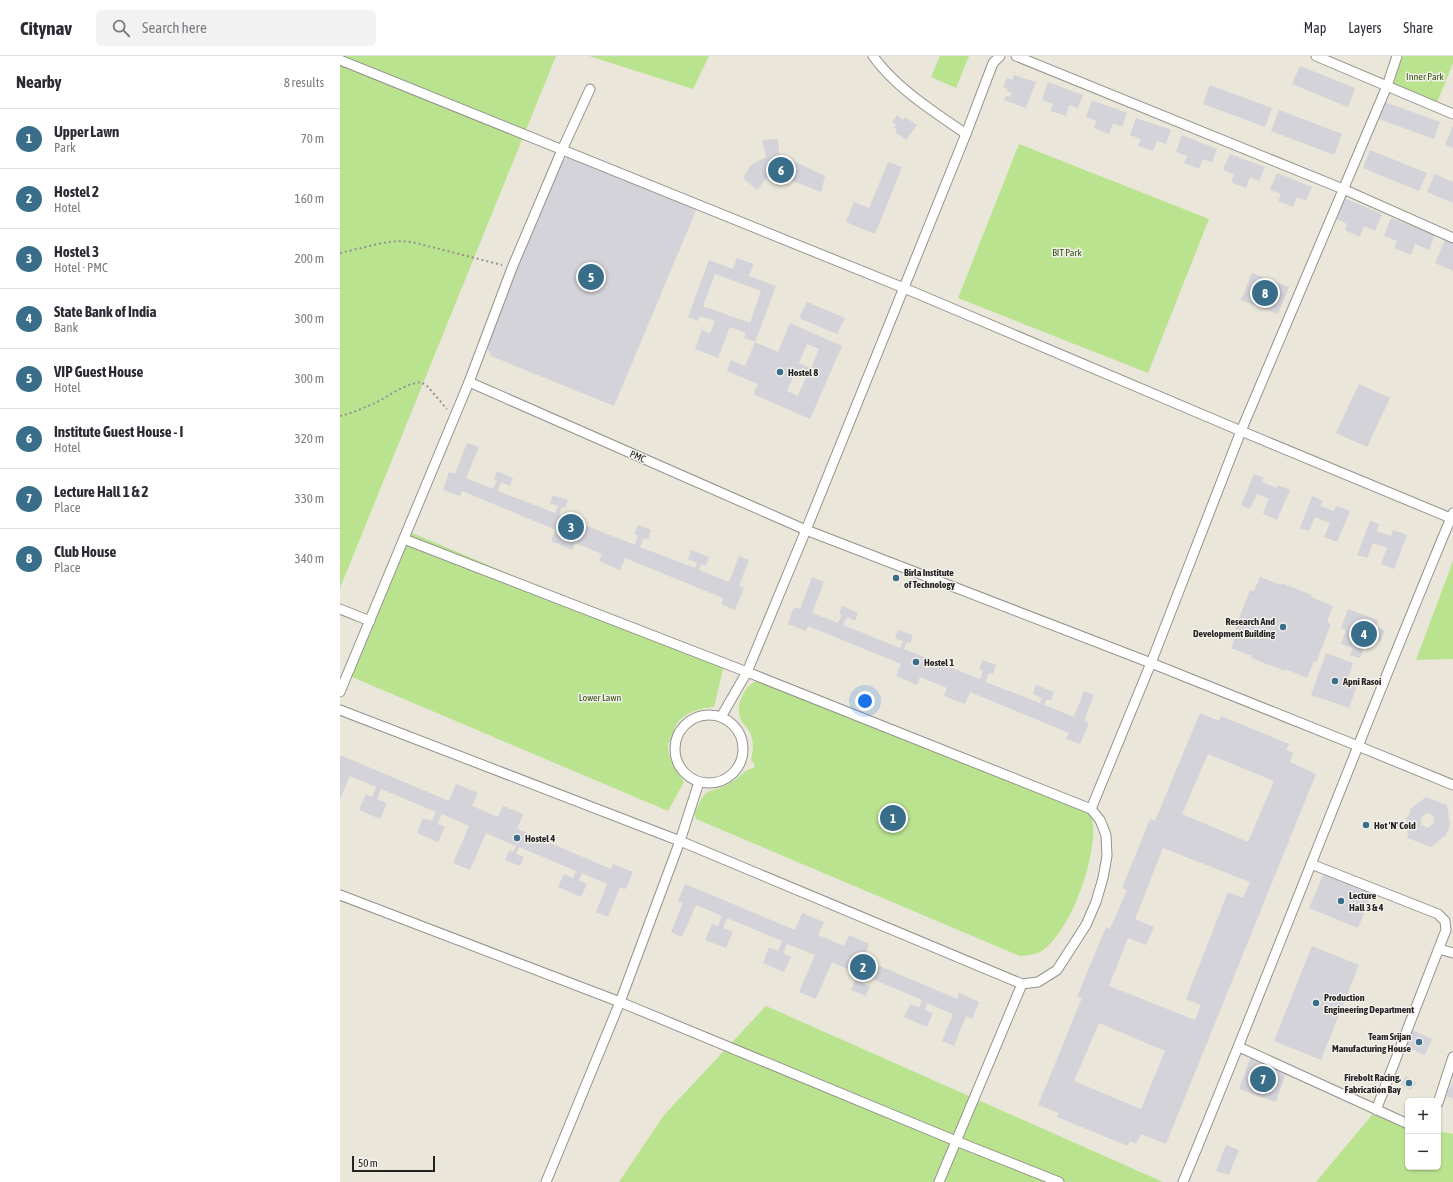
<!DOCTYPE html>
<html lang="en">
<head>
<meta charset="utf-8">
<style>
  body { margin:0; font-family:"Asap Condensed",sans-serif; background:#f2f2f3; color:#2b2b33 }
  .controls { position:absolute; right:12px; bottom:12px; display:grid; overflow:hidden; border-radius:6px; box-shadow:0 1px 3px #0004 }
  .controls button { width:36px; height:36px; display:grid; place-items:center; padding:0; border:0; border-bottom:1px solid #e1e1e2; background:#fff; color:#2b2b33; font:20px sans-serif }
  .scale { position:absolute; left:12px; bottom:10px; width:83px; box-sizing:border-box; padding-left:4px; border:2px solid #242322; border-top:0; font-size:11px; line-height:14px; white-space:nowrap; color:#242322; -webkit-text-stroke:3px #f3f1ec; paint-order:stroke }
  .you { position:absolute; left:525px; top:645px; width:14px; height:14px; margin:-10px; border:3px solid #fff; border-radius:50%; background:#1a73e8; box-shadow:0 0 0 6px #1a73e833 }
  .badge { display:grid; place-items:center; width:26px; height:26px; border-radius:50%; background:#386e89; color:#fff; font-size:13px; font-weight:700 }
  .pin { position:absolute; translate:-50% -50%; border:2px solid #fff; box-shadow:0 1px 4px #0006 }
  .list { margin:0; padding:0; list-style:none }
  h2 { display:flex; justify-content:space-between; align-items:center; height:52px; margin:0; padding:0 16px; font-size:17px }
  h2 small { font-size:13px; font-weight:400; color:#7c7c81 }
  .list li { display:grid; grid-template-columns:26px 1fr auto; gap:12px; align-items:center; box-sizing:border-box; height:60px; padding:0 16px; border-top:1px solid #e1e1e2 }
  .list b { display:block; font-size:15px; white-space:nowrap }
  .list p { margin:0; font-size:13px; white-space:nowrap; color:#7c7c81 }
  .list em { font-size:13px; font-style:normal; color:#7c7c81 }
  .icon { flex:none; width:22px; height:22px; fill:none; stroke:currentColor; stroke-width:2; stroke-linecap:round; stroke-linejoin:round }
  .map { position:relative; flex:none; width:1113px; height:1126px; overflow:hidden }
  header { display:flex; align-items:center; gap:24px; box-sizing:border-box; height:56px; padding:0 20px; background:#fff; border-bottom:1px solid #e1e1e2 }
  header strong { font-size:19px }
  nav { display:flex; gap:22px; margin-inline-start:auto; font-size:14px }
  .search { width:280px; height:36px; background:#f2f2f3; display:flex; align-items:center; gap:10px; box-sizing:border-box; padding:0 14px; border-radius:6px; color:#7c7c81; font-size:15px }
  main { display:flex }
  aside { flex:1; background:#fff }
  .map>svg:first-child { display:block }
  .built { fill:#eae6da; fill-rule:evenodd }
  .green { fill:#bae38f }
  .building { fill:#d3d3d9; fill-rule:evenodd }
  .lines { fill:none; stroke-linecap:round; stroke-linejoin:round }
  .minor-casing { stroke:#94928d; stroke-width:11 }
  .path { stroke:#94928f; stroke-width:2; stroke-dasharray:2 3; stroke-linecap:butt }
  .minor { stroke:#fff; stroke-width:9 }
  .poi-dot { fill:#386e89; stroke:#f3f1ec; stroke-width:1.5 }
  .labels { text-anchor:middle; stroke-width:3; stroke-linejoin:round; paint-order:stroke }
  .park-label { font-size:10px; fill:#334e0d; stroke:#f3f1ec }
  .poi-label { font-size:10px; font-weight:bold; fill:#242322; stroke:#f3f1ec; text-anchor:start }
  .street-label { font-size:10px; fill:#242322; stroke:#f3f1ec }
</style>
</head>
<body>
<header>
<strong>Citynav</strong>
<div class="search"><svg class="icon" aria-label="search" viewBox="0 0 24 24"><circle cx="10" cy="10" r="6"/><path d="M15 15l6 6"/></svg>Search here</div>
<nav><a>Map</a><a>Layers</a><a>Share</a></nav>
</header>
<main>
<aside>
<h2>Nearby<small>8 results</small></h2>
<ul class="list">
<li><span class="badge">1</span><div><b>Upper Lawn</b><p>Park</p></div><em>70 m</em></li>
<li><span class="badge">2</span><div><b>Hostel 2</b><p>Hotel</p></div><em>160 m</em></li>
<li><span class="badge">3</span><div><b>Hostel 3</b><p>Hotel · PMC</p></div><em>200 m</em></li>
<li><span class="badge">4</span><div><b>State Bank of India</b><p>Bank</p></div><em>300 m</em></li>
<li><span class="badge">5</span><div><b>VIP Guest House</b><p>Hotel</p></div><em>300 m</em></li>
<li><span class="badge">6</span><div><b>Institute Guest House - I</b><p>Hotel</p></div><em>320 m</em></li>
<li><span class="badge">7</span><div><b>Lecture Hall 1 &amp; 2</b><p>Place</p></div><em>330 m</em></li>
<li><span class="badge">8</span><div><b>Club House</b><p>Place</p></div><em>340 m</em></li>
</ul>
</aside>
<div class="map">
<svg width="1113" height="1126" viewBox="0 0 1113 1126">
  <rect width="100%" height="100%" fill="#f3f1ec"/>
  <!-- built -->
  <path class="built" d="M0 0H1113V1126H0ZM1068 1045H1098V1111H1068Z"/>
  <!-- green -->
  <g class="green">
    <path d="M0 0H216L0 532Z"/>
    <path d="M249 0H369L353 33Z"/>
    <path d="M600 0H629L616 32 591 21Z"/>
    <path d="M1063 0H1113V7L1097 47 1051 28Z"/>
    <path d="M679 88 869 163 808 317 618 242Z"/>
    <path d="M70 476 384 609 374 651C362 652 346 656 338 666 335 669 334 674 333 678 331 681 329 686 328 689 327 702 337 716 344 726L328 755 12 621Z"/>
    <path d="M1113 505V603L1076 604Z"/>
    <path d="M420 624 746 753C748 756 751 759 752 763 760 795 729 883 698 897 692 899 685 899 680 900L356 763C354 759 355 756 357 752 367 728 373 738 390 727 400 722 403 714 413 712L415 710 413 706 411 704C414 693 414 681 407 672 405 669 402 667 401 664 394 651 405 626 420 624Z"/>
    <path d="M426 950 823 1126H279L324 1059Z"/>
    <path d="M1032 1059 1068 1068V1111H1098V1075L1113 1078V1126H976Z"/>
  </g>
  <!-- building -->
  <g class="building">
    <path d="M960 10 1015 32 1008 51 952 28Z"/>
    <path d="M674 19 696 26 686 52 664 44 666 40 670 41 672 37 667 36 668 33 663 31 667 22 672 24Z"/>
    <path d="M708 26 743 39 738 52 729 49 726 60 710 55 713 48 702 44Z"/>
    <path d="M870 29 932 52 925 71 863 48Z"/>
    <path d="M752 44 787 57 782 71 773 67 769 78 754 72 757 65 746 61Z"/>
    <path d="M1042 45 1100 66 1094 83 1036 62Z"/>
    <path d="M939 54 1002 78 994 99 931 75Z"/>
    <path d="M557 59 563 64 565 61 577 69 566 84 555 76 557 74 554 71 556 69 552 66Z"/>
    <path d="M796 62 831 74 826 88 817 85 813 95 798 90 801 83 790 79Z"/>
    <path d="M1113 69V92L1105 89Z"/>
    <path d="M842 79 877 93 872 106 863 103 859 113 844 107 847 100 836 96Z"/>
    <path d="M438 83 439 98 485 120 481 136 443 121 432 119 425 124 417 134 403 122 411 109 426 101 422 84Z"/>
    <path d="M1030 94 1087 117 1079 135 1023 112Z"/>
    <path d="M890 98 925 111 919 125 910 121 906 132 891 126 894 119 883 114Z"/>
    <path d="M230 99 357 152 274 350 151 300 146 290 220 108Z"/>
    <path d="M548 106 562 111 535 178 506 166 514 146 529 152Z"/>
    <path d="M937 117 972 131 966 145 957 141 953 151 938 145 941 138 930 134Z"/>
    <path d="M1095 118 1113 126V147L1087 136Z"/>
    <path d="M1004 142 1042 158 1035 175 1024 170 1020 181 1005 174 1007 168 995 162Z"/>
    <path d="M1051 162 1095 179 1089 194 1075 188 1071 199 1054 192 1057 185 1044 180Z"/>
    <path d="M1105 184 1113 187V215L1095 207Z"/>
    <path d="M397 202 414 208 409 220 436 230 415 286 438 296 450 267 502 290 470 363 413 338 418 328 387 315 391 304 405 310 415 286 404 282 406 277 390 271 378 302 355 293 362 274 370 277 375 265 360 260 358 265 348 261 369 204 393 213ZM375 218 421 235 410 267 363 250ZM467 288 479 293 471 312 459 307ZM455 317 466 321 458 340 447 335Z"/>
    <path d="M912 217 949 231 938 258 901 244Z"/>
    <path d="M467 246 505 262 497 278 459 262Z"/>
    <path d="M1019 328 1050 342 1027 391 996 377Z"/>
    <path d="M127 387 139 391 126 422 153 433 157 424 154 423 157 415 173 422 170 430 161 426 158 435 215 457 218 450 210 447 213 439 228 444 225 452 222 451 219 459 295 489 298 480 294 478 298 469 311 474 308 484 304 482 300 491 355 512 357 507 348 503 351 494 369 501 366 510 361 508 359 514 389 526 399 500 409 504 399 530 404 532 395 554 381 548 383 542 285 502 280 514 259 505 262 498 235 487 232 494 211 485 216 474 122 435 120 440 103 434 109 416 115 418Z"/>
    <path d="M914 418 924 422 922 426 937 432 938 429 950 434 937 464 923 458 929 443 917 438 910 453 901 449Z"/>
    <path d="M972 440 983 445 980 450 994 455 996 450 1010 455 997 486 984 481 990 467 975 461 969 475 960 472Z"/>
    <path d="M1030 465 1039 468 1037 475 1051 480 1053 474 1067 479 1054 513 1041 508 1047 492 1033 487 1027 502 1017 499Z"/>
    <path d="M472 521 484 526 472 557 498 567 502 559 499 558 502 550 518 557 515 565 507 561 503 569 560 592 563 585 555 582 558 574 573 579 570 587 567 586 564 593 640 623 643 615 639 613 643 604 656 609 653 618 649 617 645 626 700 647 702 642 693 638 696 629 714 636 711 645 707 643 704 649 734 661 744 635 754 639 744 665 749 667 740 688 726 683 729 677 630 636 625 648 604 640 607 632 580 621 577 629 556 620 561 608 468 570 466 575 448 568 454 551 460 553Z"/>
    <path d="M920 521 941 529V527L972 539 971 541 993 550 987 566 991 568 976 607 974 605 967 622 945 613V615L911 602 912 600 891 592 898 574 895 573 910 534 914 535Z"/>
    <path d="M1008 553 1038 564 1036 571 1045 574 1040 586 1028 582 1020 602 1010 599 1013 592 1001 588 1006 574 1001 572Z"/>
    <path d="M986 597 1013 607 1008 623 1018 627 1009 652 971 639Z"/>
    <path d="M860 657 879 665 881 660 949 688 946 694 953 697 950 706 976 718 826 1088 801 1078 796 1088 790 1085 788 1090 717 1061 719 1057 698 1049 742 942 737 941 766 871 770 873 787 834 782 832 810 763 815 765ZM868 698 934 725 908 786 842 758ZM823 792 910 826 903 842 888 836 846 943 861 949 855 964 769 930 788 882 806 889 814 871 795 863ZM759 967 825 995 801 1053 734 1025Z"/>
    <path d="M0 699 109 745 116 728 138 737 132 750 158 761 163 750 183 758 177 773 271 813 273 808 293 816 286 833 280 831 268 861 256 856 267 828 242 817 239 824 247 828 241 841 218 831 224 818 233 822 236 815 179 791 176 798 184 801 180 810 165 804 169 795 173 796 176 790 146 777 130 814 113 807 129 770 102 758 97 768 105 771 98 786 77 777 83 762 92 765 96 756 41 733 37 743 47 747 40 763 19 754 26 738 32 741 36 731 10 720 0 743Z"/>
    <path d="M1086 741 1107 749 1110 768 1106 779 1091 791 1068 782 1066 761H1068L1071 755 1069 754ZM1086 757 1093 759 1094 767 1088 772 1081 769V762Z"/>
    <path d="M984 817 1032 837 1018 872 969 852Z"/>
    <path d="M345 828 455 874 462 857 484 866 478 879 504 890 509 879 529 888 523 903 617 943 619 937 639 946 632 963 626 960 614 990 602 985 613 958 587 947 585 954 593 957 587 971 564 961 570 948 579 951 582 944 525 920 522 927 530 930 526 940 511 934 515 924 519 926 521 919 492 906 476 943 459 936 475 899 447 888 443 897 451 901 444 916 423 907 429 891 438 895 442 885 387 862 383 872 393 876 386 892 365 884 372 868 378 870 382 860 356 849 342 881 331 876 343 847 338 845Z"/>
    <path d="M972 890 1019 909 981 1004 934 985Z"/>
    <path d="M1072 974 1092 983 1085 999 1065 990Z"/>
    <path d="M911 1000 947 1014 936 1046 899 1033Z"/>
    <path d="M1066 1020 1076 1027 1071 1034 1061 1028Z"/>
    <path d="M1113 1026V1043L1106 1040Z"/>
    <path d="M886 1089 899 1094 889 1119 876 1115Z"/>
  </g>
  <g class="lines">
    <!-- minor casing -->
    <g class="minor-casing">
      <g id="minor">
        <path d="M533 0C557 33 593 55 626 78"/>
        <path d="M676 0 1003 133 1113 182"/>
        <path d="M976 0 1113 58"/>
        <path d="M0 4 564 232 901 375 1113 463"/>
        <path d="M129 326 466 474 811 607 1018 690 1113 729"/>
        <path d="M0 553 30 565"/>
        <path d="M0 636 129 326 172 212 222 94 250 33"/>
        <path d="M0 654 340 785 682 928 698 926 717 914 746 869 756 846 763 822 767 800 766 779 760 764 751 753 407 616 64 483"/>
        <circle cx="369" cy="693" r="34"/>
        <path d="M381 661 407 616 466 474 626 78 653 7 660 0"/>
        <path d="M751 753 811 607 901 375 1047 30 1057 0"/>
        <path d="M971 808 1098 858 1105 865 1106 874 1036 1054"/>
        <path d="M0 839 280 946 616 1085 719 1126"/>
        <path d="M1099 893 1113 897"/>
        <path d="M899 991 1068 1068"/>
        <path d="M1098 1047 1113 1001"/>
        <path d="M206 1126 280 946 340 785 359 726"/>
        <path d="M599 1126 682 928"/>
        <path d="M843 1126C935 904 1020 679 1113 457"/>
      </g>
    </g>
    <!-- path -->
    <g class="path">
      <path d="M0 197 42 187 57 185 72 186 162 209"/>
      <path d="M0 360C12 357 24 352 35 347 50 339 65 328 81 326L87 330 107 353"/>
    </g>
    <!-- minor -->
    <use href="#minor" class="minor"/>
  </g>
  <!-- markers -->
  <g class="poi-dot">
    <circle cx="440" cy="316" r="4"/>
    <circle cx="556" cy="522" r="4"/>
    <circle cx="943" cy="571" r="4"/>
    <circle cx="576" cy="606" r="4"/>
    <circle cx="995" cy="625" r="4"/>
    <circle cx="1026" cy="769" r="4"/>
    <circle cx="177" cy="782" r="4"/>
    <circle cx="1001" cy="845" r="4"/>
    <circle cx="976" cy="947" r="4"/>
    <circle cx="1079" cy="986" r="4"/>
    <circle cx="1069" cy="1027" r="4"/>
  </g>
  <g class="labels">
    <!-- park labels -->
    <g class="park-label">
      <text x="1085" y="24">Inner Park</text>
      <text x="727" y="200">BIT Park</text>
      <text x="260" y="645">Lower Lawn</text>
    </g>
    <!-- poi labels -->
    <g class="poi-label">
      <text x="448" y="320">Hostel 8</text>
      <text x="564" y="520">Birla Institute<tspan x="564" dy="12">of Technology</tspan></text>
      <text x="935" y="569" text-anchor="end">Research And<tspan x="935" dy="12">Development Building</tspan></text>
      <text x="584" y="610">Hostel 1</text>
      <text x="1003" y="629">Apni Rasoi</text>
      <text x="1034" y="773">Hot 'N' Cold</text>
      <text x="185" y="786">Hostel 4</text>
      <text x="1009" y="843">Lecture<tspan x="1009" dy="12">Hall 3 &amp; 4</tspan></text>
      <text x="984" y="945">Production<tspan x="984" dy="12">Engineering Department</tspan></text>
      <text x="1071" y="984" text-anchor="end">Team Srijan<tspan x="1071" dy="12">Manufacturing House</tspan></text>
      <text x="1061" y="1025" text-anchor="end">Firebolt Racing,<tspan x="1061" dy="12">Fabrication Bay</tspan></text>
    </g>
    <!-- street labels -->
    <g class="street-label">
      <text transform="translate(298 400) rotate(24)" y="4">PMC</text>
    </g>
  </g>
</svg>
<div class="controls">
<button>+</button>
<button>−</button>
</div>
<div class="scale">50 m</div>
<div class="you"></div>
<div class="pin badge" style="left:553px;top:762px">1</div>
<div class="pin badge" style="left:523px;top:911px">2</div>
<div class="pin badge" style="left:231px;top:471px">3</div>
<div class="pin badge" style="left:1024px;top:578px">4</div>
<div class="pin badge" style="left:251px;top:221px">5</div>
<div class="pin badge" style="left:441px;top:114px">6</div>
<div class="pin badge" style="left:923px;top:1023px">7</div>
<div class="pin badge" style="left:925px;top:237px">8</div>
</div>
</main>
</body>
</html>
